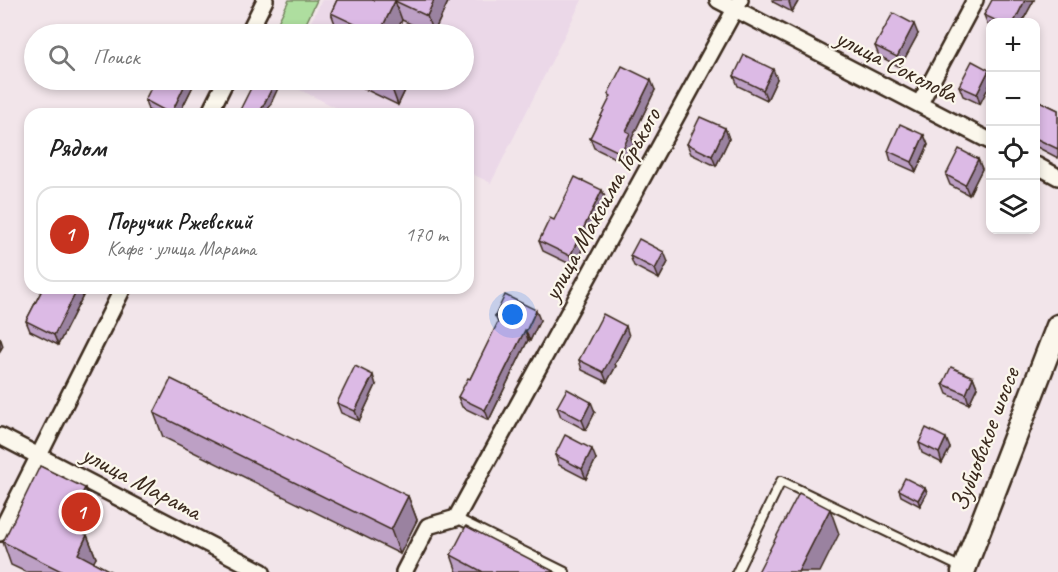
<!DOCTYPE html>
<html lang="ru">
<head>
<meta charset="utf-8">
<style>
  body { margin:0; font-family:Caveat,sans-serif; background:#f2f2f2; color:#222 }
  .controls { position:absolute; right:18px; top:18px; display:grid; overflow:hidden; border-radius:12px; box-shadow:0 3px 9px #0003 }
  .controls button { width:54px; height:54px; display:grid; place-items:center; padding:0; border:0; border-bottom:2px solid #e0e0e0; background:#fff; color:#222; font:30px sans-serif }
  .you { position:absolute; left:513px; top:315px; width:21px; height:21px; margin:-15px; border:4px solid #fff; border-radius:50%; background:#1a73e8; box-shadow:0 0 0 9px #1a73e833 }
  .badge { display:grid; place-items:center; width:39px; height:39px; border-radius:50%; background:#c8321e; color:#fff; font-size:20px; font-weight:700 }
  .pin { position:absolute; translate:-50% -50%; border:3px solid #fff; box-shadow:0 2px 6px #0006 }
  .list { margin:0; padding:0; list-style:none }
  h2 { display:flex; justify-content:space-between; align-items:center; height:78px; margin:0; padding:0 24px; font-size:26px }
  h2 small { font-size:20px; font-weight:400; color:#767676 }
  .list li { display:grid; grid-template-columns:39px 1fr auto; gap:18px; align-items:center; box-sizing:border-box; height:96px; margin:0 12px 12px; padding:0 12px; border:2px solid #e0e0e0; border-radius:18px }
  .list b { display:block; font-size:22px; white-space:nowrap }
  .list p { margin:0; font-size:20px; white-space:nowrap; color:#767676 }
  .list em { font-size:20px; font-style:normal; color:#767676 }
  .icon { flex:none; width:33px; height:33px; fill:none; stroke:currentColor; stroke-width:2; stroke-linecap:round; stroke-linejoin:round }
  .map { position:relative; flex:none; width:1058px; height:572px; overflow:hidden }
  .search { position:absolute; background:#fff; box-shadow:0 3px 9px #0003; left:24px; top:24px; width:450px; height:66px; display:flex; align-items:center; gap:15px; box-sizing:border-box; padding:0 21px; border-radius:33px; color:#767676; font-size:22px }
  .panel { position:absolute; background:#fff; box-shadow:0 3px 9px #0003; left:24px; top:108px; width:450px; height:186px; border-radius:18px }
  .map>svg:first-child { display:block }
  .built { fill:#ebd8e8 }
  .green { fill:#aede9f; stroke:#74845e; stroke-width:1.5 }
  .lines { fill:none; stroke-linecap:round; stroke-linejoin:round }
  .service-casing { stroke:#3b2a1e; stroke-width:12 }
  .minor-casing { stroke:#3b2a1e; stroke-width:20 }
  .primary-casing { stroke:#3b2a1e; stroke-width:27 }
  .service { stroke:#fbf7ec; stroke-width:8 }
  .minor { stroke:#fbf7ec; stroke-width:15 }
  .primary { stroke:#fbf7ec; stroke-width:22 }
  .wall { fill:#bda0c5; stroke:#3b2a1e; stroke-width:1.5 }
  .shaded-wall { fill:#9a82a0; stroke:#3b2a1e; stroke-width:1.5 }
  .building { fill:#dcbae5; stroke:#3b2a1e; stroke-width:1.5 }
  .labels { text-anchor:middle; stroke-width:4.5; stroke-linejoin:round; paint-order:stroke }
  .street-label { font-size:26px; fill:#3b2a1e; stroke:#fbf7ec }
</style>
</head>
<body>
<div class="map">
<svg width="1058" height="572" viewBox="0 0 1058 572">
  <rect width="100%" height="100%" fill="#f2e5ea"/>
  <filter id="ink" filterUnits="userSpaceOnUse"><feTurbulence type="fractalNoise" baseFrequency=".0167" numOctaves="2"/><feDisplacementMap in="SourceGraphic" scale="12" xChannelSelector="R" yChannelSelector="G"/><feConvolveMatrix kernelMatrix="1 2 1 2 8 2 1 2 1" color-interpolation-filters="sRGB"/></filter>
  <g filter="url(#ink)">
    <!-- built -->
    <path class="built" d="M322 0H582L491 183 468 172V114H349L282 81 283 80H464V34H305Z"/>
    <!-- green -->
    <path class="green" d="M289 0H317L301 34H272Z"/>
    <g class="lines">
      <!-- service casing -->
      <g class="service-casing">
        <g id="service">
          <path d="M456 518 565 572"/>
          <path d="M737 572 781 481 962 568"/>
        </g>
      </g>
      <!-- minor casing -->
      <g class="minor-casing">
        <g id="minor">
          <path d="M718 0 990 141"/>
          <path d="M248 34 265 0"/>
          <path d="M920 103 975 0"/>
          <path d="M209 114 226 80"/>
          <path d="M1036 165 1058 177"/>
          <path d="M0 436 262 572"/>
          <path d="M0 533 123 288"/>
          <path d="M404 572 428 526 456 518 740 0"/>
        </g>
      </g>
      <!-- primary casing -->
      <g class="primary-casing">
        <path id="primary" d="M963 572 1058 326"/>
      </g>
      <!-- service -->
      <use href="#service" class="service"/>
      <!-- minor -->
      <use href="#minor" class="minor"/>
      <!-- primary -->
      <use href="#primary" class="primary"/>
    </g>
    <!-- wall -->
    <g class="wall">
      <path d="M337 0H447L448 2 433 34 402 20 395 34H344L338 32 331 13Z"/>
      <path d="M772 0H799L792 12 773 2Z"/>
      <path d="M1034 0 1022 22H990V26L988 25 984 15Z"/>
      <path d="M918 34 900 67 879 56 875 46Z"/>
      <path d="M989 70 980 104 963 96 959 86Z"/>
      <path d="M734 76 777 79 767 100 738 86Z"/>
      <path d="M196 80 179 114H156L148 110 145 100Z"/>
      <path d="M349 80H410L398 105 350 82Z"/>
      <path d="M655 90 632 138 634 144 625 163 594 148 590 138 610 99 608 94Z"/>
      <path d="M1035 99 1058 110V158L1035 146Z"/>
      <path d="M725 128 729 139 716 166 691 154 687 144Z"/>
      <path d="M924 135 928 145 916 172 891 161 888 151Z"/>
      <path d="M978 159 982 169 969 195 950 185 946 175Z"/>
      <path d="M602 190 606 200 574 266 543 251 539 241 554 220Z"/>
      <path d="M630 256 668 262 659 279 634 266Z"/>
      <path d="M43 288H87L58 345 30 331 26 321Z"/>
      <path d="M495 316 540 320 530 341 528 340 489 420 462 407 458 397 470 379 498 323Z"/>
      <path d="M629 336 615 364 616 366 607 382 582 370 579 360Z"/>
      <path d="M973 377 977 387 969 404 947 394 943 384Z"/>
      <path d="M376 385 359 421 341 413 337 403Z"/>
      <path d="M557 407 595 412 586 430 561 417Z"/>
      <path d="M154 413 408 496 417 520 400 554 163 437Z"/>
      <path d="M919 443 950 448 942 463 922 453Z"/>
      <path d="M555 455 596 459 586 479 559 465Z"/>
      <path d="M85 488 93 510 82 532 87 535 96 558 93 562 111 572H26L11 565 3 542Z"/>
      <path d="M925 488 927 493 920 506 901 496 899 490Z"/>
      <path d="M451 555 555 572H457Z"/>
    </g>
    <!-- shaded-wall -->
    <g class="shaded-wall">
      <path d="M434 0H447L448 2 433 34 427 16Z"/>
      <path d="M790 0H799L792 12 789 2Z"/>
      <path d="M1025 0H1034L1022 22H1014Z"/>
      <path d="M395 1 402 20 395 34H379Z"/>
      <path d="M914 24 918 34 900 67 897 57Z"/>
      <path d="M773 69 777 79 767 100 763 90Z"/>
      <path d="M989 70 990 73V84L980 104 977 94Z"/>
      <path d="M187 80H196L179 114H171Z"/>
      <path d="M276 80 279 86 266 114H259Z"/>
      <path d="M395 80H410L398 105 391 86Z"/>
      <path d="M651 80 655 90 632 138 634 144 625 163 621 153 626 131Z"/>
      <path d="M725 128 729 139 716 166 712 156Z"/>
      <path d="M924 135 928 145 916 172 912 162Z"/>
      <path d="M978 159 982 169 969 195 965 185Z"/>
      <path d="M602 190 606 200 574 266 570 256Z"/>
      <path d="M664 252 668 262 659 279 655 269Z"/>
      <path d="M78 288H87L58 345 54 335Z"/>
      <path d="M536 310 540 320 530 341 526 331Z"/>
      <path d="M626 326 629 336 615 364 616 366 607 382 603 372 611 355Z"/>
      <path d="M525 330 528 340 489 420 485 410Z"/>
      <path d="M0 337 3 346 0 351Z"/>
      <path d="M373 375 376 385 359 421 355 411Z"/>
      <path d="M973 377 977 387 969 404 966 394Z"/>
      <path d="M591 402 595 412 586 430 582 420Z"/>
      <path d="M946 438 950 448 942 463 939 453Z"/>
      <path d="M592 449 596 459 586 479 582 469Z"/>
      <path d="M85 488 93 510 74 547 66 525Z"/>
      <path d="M925 488 927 493 920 506 918 500Z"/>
      <path d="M408 496 417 520 400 554 391 530Z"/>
      <path d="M830 509 839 534 820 572H798Z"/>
      <path d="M87 535 96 558 88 572 78 554Z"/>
    </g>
    <!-- building -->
    <g class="building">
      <path d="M337 0H434L427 16 395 1 379 34H357L361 27 331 13Z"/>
      <path d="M992 0H1025L1014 22H999L984 15Z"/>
      <path d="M893 13 914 24 897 57 875 46Z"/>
      <path d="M744 55 773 69 763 90 734 76Z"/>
      <path d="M972 61 989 70 977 94 959 86Z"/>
      <path d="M622 66 651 80 626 131 630 133 621 153 590 138 611 96 608 94Z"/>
      <path d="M155 80H187L171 114 145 100Z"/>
      <path d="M255 80H276L259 114H238Z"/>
      <path d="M377 80H395L391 86Z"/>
      <path d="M1035 99 1058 110V149L1035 138Z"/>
      <path d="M700 117 725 128 712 156 687 144Z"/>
      <path d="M900 124 924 135 912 162 888 151Z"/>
      <path d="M959 149 978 159 965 185 946 175Z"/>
      <path d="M575 177 602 190 570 256 539 241 550 218 554 220Z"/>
      <path d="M639 239 664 252 655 269 630 256Z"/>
      <path d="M43 288H78L54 335 26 321Z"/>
      <path d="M505 295 536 310 526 331 525 330 485 410 458 397 468 378 470 379 500 318 495 316Z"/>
      <path d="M603 314 626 326 611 355 612 356 603 372 579 360Z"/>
      <path d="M355 366 373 375 355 411 337 403Z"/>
      <path d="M951 367 973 377 966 394 943 384Z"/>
      <path d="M171 379 408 496 391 530 154 413Z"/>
      <path d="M567 389 591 402 582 420 557 407Z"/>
      <path d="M926 428 946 438 939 453 919 443Z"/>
      <path d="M565 435 592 449 582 469 555 455Z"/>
      <path d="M40 466 85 488 66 525 87 535 78 554 112 572H63L3 542Z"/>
      <path d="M905 478 925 488 918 500 899 490Z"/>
      <path d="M799 493 830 509 798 572H758Z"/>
      <path d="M466 526 555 572H483L451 555Z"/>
    </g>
  </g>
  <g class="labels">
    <!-- street labels -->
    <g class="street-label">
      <text transform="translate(897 65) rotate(27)" y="9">улица Соколова</text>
      <text transform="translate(601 204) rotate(-61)" y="9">улица Максима Горького</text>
      <text transform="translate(984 439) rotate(-69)" y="9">Зубцовское шоссе</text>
      <text transform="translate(142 482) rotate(28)" y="9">улица Марата</text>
    </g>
  </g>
</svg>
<div class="controls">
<button>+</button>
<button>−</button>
<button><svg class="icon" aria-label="locate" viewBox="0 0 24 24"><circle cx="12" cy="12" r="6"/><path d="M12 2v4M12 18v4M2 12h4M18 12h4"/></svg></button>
<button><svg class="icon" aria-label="layers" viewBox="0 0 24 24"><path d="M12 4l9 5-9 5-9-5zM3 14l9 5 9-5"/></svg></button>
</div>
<div class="you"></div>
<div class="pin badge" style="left:81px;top:512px">1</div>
<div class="search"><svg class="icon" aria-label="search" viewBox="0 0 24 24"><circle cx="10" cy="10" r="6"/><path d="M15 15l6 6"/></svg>Поиск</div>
<section class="panel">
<h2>Рядом<small></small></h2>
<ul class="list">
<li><span class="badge">1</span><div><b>Поручик Ржевский</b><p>Кафе · улица Марата</p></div><em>170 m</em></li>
</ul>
</section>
</div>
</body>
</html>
